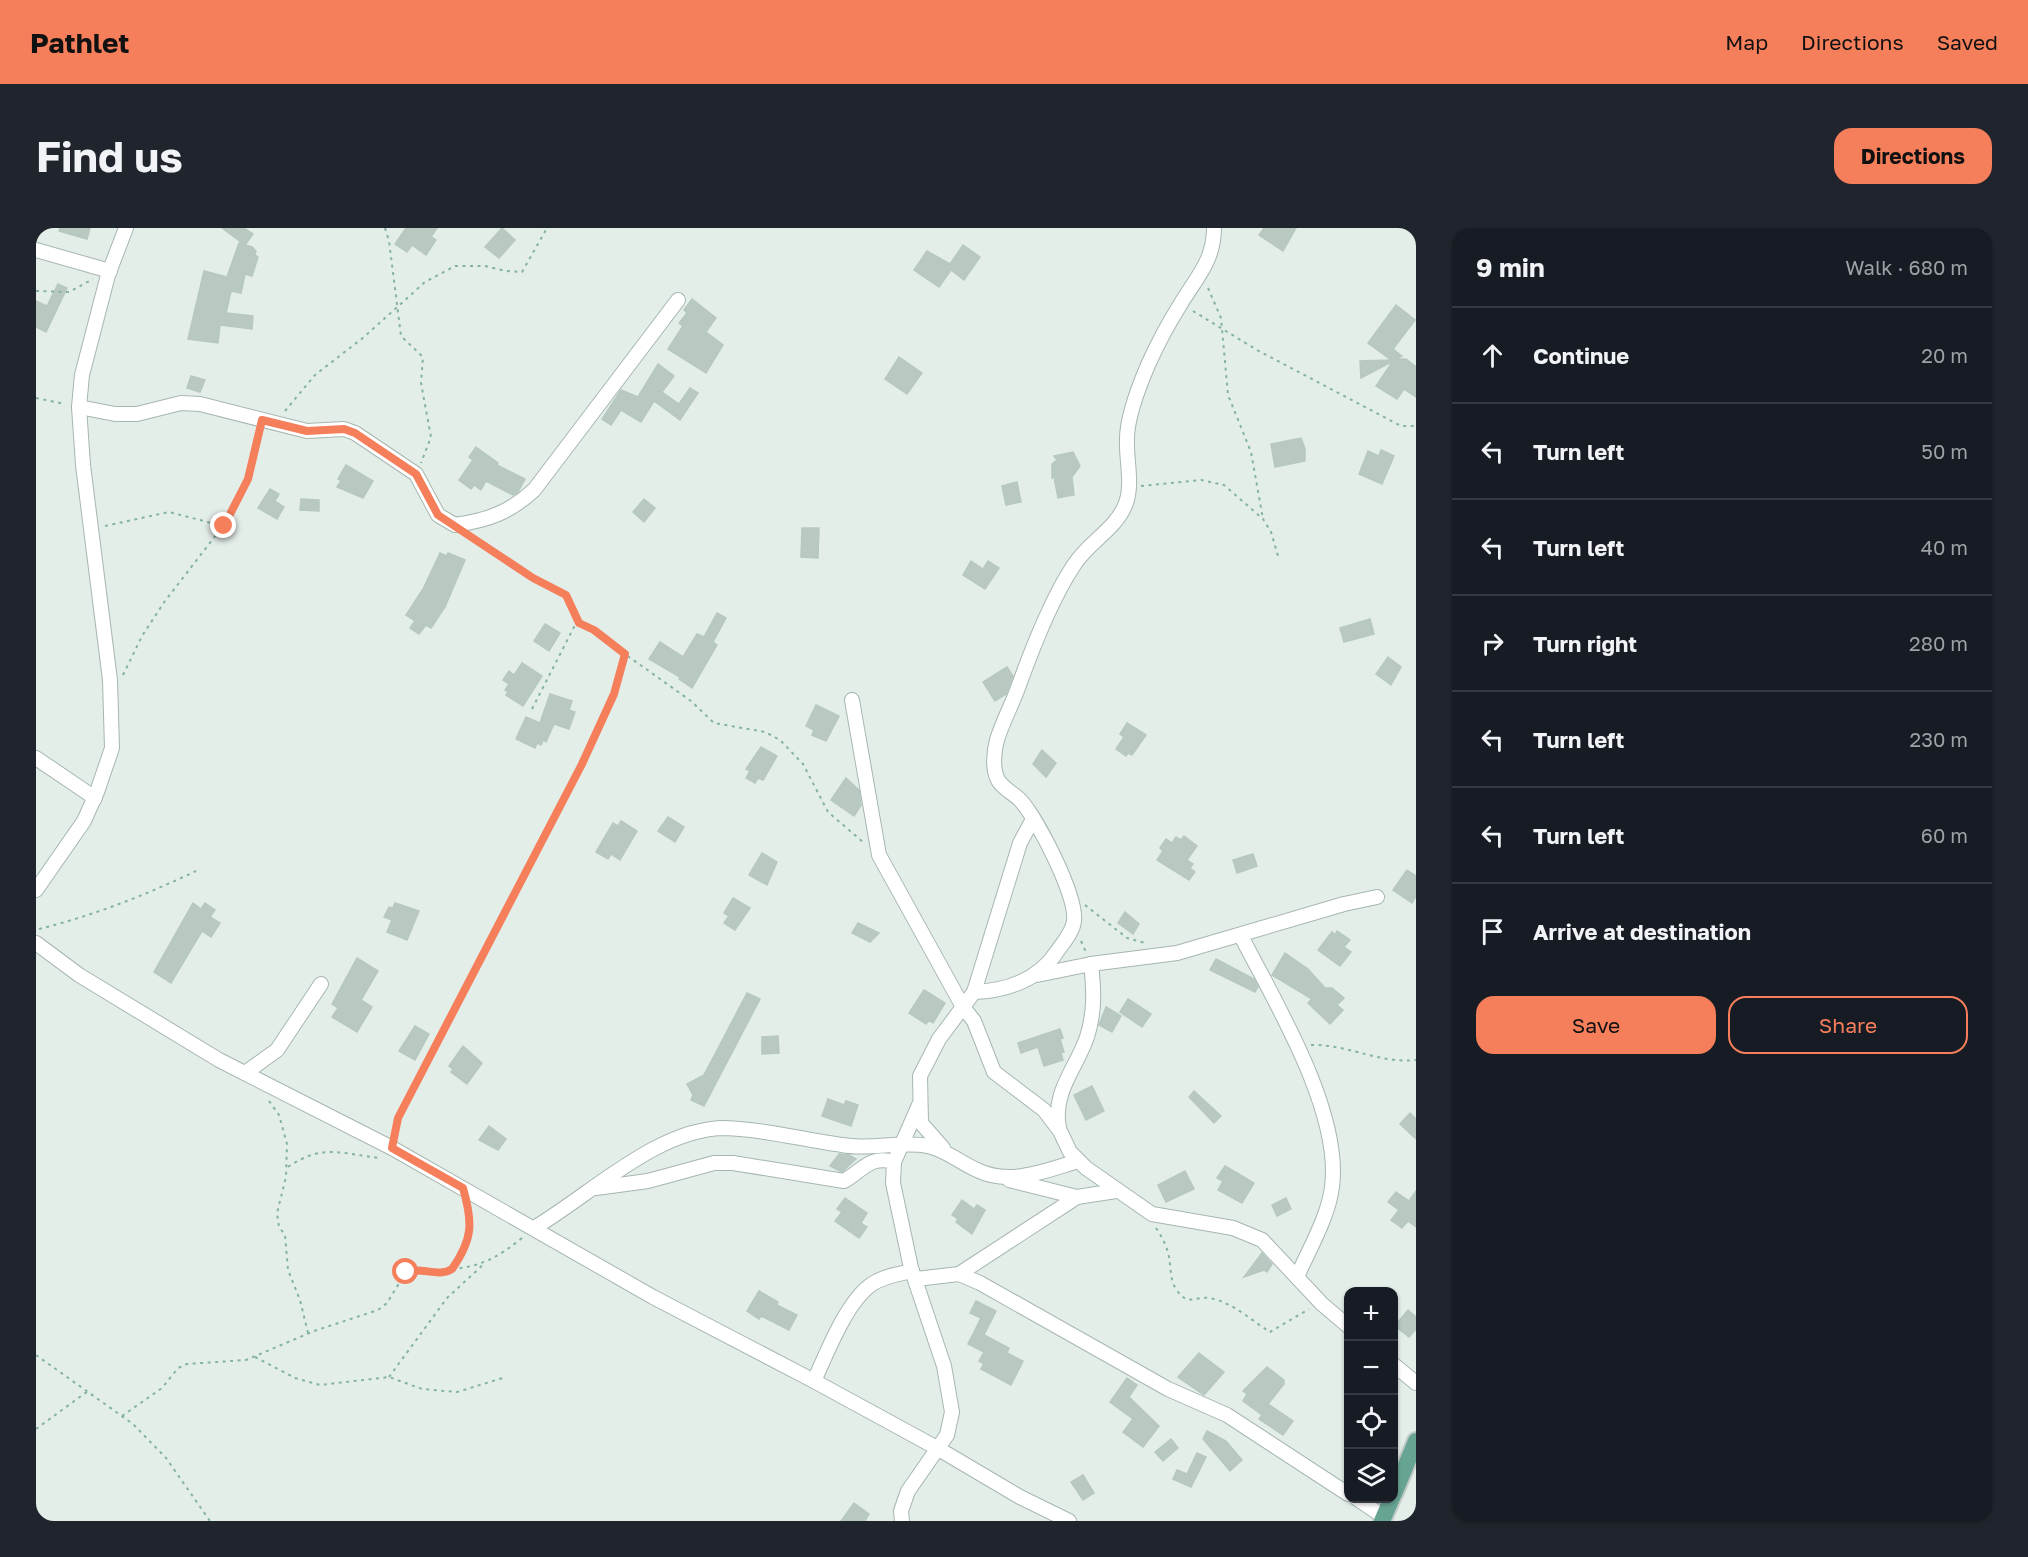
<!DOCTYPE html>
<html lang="en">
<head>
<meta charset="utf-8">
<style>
  body { margin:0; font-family:"Golos Text",sans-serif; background:#20242c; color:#f1f3f6 }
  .controls { position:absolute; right:18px; bottom:18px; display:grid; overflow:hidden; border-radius:12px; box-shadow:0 2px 4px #0004 }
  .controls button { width:54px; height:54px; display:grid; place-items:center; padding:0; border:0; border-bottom:2px solid #363941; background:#171b24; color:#f1f3f6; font:30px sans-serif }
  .stop { position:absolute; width:18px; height:18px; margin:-14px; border:4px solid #f57e5b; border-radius:50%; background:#fff }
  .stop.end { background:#f57e5b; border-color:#fff; box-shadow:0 2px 6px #0008 }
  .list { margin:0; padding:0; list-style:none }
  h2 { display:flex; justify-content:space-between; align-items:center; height:78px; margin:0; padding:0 24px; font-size:26px }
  h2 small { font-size:20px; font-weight:400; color:#9ea1a6 }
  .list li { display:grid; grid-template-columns:39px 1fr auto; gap:18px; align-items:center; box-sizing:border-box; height:96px; padding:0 24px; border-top:2px solid #363941 }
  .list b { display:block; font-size:22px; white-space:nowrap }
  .list em { font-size:20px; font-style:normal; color:#9ea1a6 }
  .actions { display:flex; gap:12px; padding:18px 24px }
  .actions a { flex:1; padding:14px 0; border:2px solid #f57e5b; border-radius:18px; text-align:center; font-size:21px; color:#f57e5b }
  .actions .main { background:#f57e5b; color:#111 }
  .icon { flex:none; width:33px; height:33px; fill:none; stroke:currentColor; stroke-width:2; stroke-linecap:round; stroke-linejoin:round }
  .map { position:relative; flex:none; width:1380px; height:1293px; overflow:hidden; border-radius:18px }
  header { display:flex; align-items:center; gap:36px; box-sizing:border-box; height:84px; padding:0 30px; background:#f57e5b; color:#111 }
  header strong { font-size:28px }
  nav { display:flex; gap:33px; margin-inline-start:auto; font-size:21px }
  .intro { display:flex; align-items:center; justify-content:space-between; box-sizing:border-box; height:144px; padding:0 36px }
  h1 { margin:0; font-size:42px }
  .button { padding:15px 27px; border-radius:18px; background:#f57e5b; color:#111; font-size:21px; font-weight:700 }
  main { display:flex; gap:36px; padding:0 36px }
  aside { flex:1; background:#171b24; border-radius:18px; box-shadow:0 2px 4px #0004 }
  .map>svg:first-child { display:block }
  .building { fill:#b9c9c2; stroke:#b6c8c0; stroke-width:1.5 }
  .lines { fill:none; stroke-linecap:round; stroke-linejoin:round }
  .minor-casing { stroke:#a6b6b0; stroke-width:16 }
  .major-casing { stroke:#c1cac7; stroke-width:20 }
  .path { stroke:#84b2a3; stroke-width:2; stroke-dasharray:3 4.5; stroke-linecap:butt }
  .minor { stroke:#fff; stroke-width:14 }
  .major { stroke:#68a494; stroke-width:16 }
  .route { stroke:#f57e5b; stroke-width:8 }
</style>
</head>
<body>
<header>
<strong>Pathlet</strong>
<nav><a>Map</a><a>Directions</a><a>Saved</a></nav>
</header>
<div class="intro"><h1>Find us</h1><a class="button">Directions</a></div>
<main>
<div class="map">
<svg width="1380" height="1293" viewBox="0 0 1380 1293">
  <rect width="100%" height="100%" fill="#e4eee9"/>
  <!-- building -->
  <g class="building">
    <path d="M24 0H54L51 11 23 3Z"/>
    <path d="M186 0H208L217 6 209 17Z"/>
    <path d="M370 0H401L395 9 400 12 390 27 376 17 371 24 359 16Z"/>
    <path d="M466 0 479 12 463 30 449 19Z"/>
    <path d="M1228 0H1260L1247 23 1223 7Z"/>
    <path d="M203 15 216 19 220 23 219 27 222 29 216 48 209 46 205 65 195 63 190 85 217 88 216 101 184 97 182 115 152 111 168 43 191 49Z"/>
    <path d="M927 17 944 29 928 52 915 42 903 59 878 42 891 23 914 36Z"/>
    <path d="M22 56 31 60 10 104 0 99V73L11 78Z"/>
    <path d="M656 71 680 90 670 104 687 117 670 145 632 121 647 98 643 95 651 85 648 82Z"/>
    <path d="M1360 77 1379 92 1357 121 1366 128 1359 131H1370L1380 139V169L1368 161 1361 171 1340 158 1357 133 1325 150 1324 133 1355 132 1332 115Z"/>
    <path d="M863 129 886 145 871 166 849 151Z"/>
    <path d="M622 136 638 148 626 164 643 176 654 160 662 165 644 192 618 173 605 194 585 182 575 197 566 191 585 162 602 169Z"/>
    <path d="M155 148 169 152 164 164 151 160Z"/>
    <path d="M1265 210 1269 221V233L1239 239 1235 216Z"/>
    <path d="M440 219 462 235 461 237 489 251 482 264 477 267 450 253 445 262 438 257 435 261 423 252 437 232 433 229Z"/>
    <path d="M1345 222 1358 228 1346 256 1323 246 1332 223 1343 228Z"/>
    <path d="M1037 224 1044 238 1036 249 1038 267 1022 270 1018 249 1016 250V236L1021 232 1018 228Z"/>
    <path d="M310 237 337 253 327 270 301 259 305 253 302 251Z"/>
    <path d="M981 254 985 274 970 277 966 258Z"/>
    <path d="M234 261 243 266 239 273 248 279 241 291 222 280Z"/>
    <path d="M265 271 283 272V283L264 282Z"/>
    <path d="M608 271 619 280 608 294 597 284Z"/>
    <path d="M766 300H783L782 330 765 329Z"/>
    <path d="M404 325 410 328 412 325 429 332 409 379 395 400 390 397 383 406 374 400 379 393 370 387 387 361Z"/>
    <path d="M935 333 947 341 952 333 963 340 949 361 927 347Z"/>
    <path d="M681 385 690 390 677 414 681 417 656 460 643 451 644 449 613 431 624 414 647 429 661 406 668 409Z"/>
    <path d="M1334 391 1338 406 1308 414 1304 400Z"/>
    <path d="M509 396 524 405 513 423 498 413Z"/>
    <path d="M1352 429 1365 439 1355 457 1340 446Z"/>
    <path d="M486 435 506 448 487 478 470 467 472 464 469 462 473 456 467 452 473 443 478 447Z"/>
    <path d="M971 439 977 448 970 466 959 473 947 454Z"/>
    <path d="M514 466 536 473 533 482 539 484 533 501 518 496 510 514 507 512 505 517 501 515 499 520 480 511 490 489 504 495Z"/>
    <path d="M780 477 803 488 790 513 776 507 778 502 770 498Z"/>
    <path d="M1091 495 1110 507 1096 527 1092 525 1090 528 1080 521 1088 509 1084 506Z"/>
    <path d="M725 519 741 528 727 552 722 550 719 555 710 550 714 543 710 541Z"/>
    <path d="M1006 522 1020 535 1010 549 997 536Z"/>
    <path d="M810 550 823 562 825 577 818 588 795 572Z"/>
    <path d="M632 589 648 599 639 614 622 603Z"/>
    <path d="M585 593 601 603 584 632 575 626 572 631 560 624 577 595 582 598Z"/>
    <path d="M1148 608 1161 618 1151 632 1157 636 1154 640 1159 644 1153 652 1121 632 1127 623 1124 620 1130 611 1136 615 1140 609 1145 612Z"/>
    <path d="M726 625 741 634 731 657 713 647Z"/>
    <path d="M1217 626 1221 638 1201 645 1197 632Z"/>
    <path d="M1371 642 1380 648V668L1376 675 1357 662Z"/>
    <path d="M697 670 714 680 699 702 688 695 693 688 688 685Z"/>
    <path d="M157 675 165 681 169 675 179 682 174 689 184 695 175 709 166 703 135 755 118 744Z"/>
    <path d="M359 675 383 683 371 712 351 704 356 692 348 689 353 679 357 680Z"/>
    <path d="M1089 684 1103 696 1097 706 1082 695Z"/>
    <path d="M822 695 843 705 834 714 816 705Z"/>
    <path d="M1301 703 1314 712 1308 719 1315 724 1304 738 1282 722 1296 704 1299 707Z"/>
    <path d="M1249 725 1272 741 1289 760H1296L1308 770 1301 777 1307 782 1294 796 1272 775 1276 771 1236 747Z"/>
    <path d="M321 730 342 743 325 772 336 779 321 804 296 789 302 780 296 776Z"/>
    <path d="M1180 731 1218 751 1222 759 1219 764 1174 742Z"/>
    <path d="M888 762 909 775 897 795 893 792 890 796 873 785Z"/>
    <path d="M711 765 724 771 668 878 655 872 657 867 651 856 668 847Z"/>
    <path d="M1092 771 1115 786 1106 799 1084 784Z"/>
    <path d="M1070 779 1085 788 1076 804 1063 797Z"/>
    <path d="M379 798 393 806 379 832 363 823Z"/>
    <path d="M1024 801 1027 810 1024 811 1028 824 1025 825 1027 832 1008 838 1002 819 985 825 982 815Z"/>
    <path d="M742 808 743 825 726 826V809Z"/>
    <path d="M427 818 446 835 431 856 415 844 417 841 413 838Z"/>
    <path d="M1056 858 1068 883 1050 892 1038 867Z"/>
    <path d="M1158 863 1185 888 1178 895 1153 869Z"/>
    <path d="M792 871 808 877 810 873 822 877 815 898 786 888Z"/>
    <path d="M1374 885 1380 891V911L1364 896Z"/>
    <path d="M453 898 470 911 462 922 443 912Z"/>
    <path d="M803 926 813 927 820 931 806 944 794 938Z"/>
    <path d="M1189 938 1218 955 1206 975 1182 962 1187 953 1181 950Z"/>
    <path d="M1149 943 1158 961 1130 974 1122 957Z"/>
    <path d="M1380 963V999L1372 993 1366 1000 1355 992 1363 982 1352 974 1360 964 1373 973Z"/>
    <path d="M809 970 831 985 825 995 831 999 823 1010 799 993 806 984 801 981Z"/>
    <path d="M1250 970 1255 981 1241 988 1236 977Z"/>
    <path d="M926 972 938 981 941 977 949 982 936 1006 920 994 922 991 916 987Z"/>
    <path d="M1226 1025 1236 1036 1231 1044 1228 1042 1208 1049Z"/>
    <path d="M723 1063 742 1074 741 1077 761 1087 753 1102 725 1088 723 1091 711 1083Z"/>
    <path d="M940 1073 960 1083 948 1107 973 1120 971 1125 987 1133 975 1157 945 1141 948 1136 943 1133 948 1124 932 1116 945 1090 934 1085Z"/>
    <path d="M1372 1082 1380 1089V1101L1373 1109 1359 1098Z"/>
    <path d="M1163 1125 1188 1144 1168 1167 1142 1149Z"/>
    <path d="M1231 1139 1248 1152V1156L1232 1176 1257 1193 1247 1207 1223 1191 1226 1187 1207 1173 1211 1166 1207 1163Z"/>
    <path d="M1091 1150 1101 1157 1093 1169 1123 1198 1107 1219 1087 1204 1097 1191 1074 1174Z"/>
    <path d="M1171 1203 1190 1213 1206 1232 1194 1243 1167 1211Z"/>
    <path d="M1135 1211 1142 1220 1127 1233 1119 1224Z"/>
    <path d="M1161 1225 1170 1229 1155 1259 1137 1251 1141 1242 1151 1246Z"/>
    <path d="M1047 1247 1058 1265 1047 1272 1035 1254Z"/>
    <path d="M818 1275 833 1286 829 1293H805Z"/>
  </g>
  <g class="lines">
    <!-- minor casing -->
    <g class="minor-casing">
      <g id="minor">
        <path d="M0 22 74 43"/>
        <path d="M43 179 79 186H101L145 175 164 176 271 203 308 201 319 205 380 246 402 287 419 297C452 292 473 285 498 262L642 72"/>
        <path d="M816 472 843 627 927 779 938 793 958 844 1008 882 1024 903 1034 924 1050 940 1116 986 1197 1000 1226 1012 1286 1076 1312 1098"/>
        <path d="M0 530 59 570"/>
        <path d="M0 662 48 593 61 564 76 520 74 452 47 237 43 179 46 147 72 47 90 0"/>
        <path d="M1205 708C1239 774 1306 884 1296 959 1292 990 1273 1021 1261 1049"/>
        <path d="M0 715 43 747 183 832 356 920 617 1069 778 1153 901 1220 984 1269 1033 1293"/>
        <path d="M1001 747 1055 736 1141 725 1308 676 1341 669"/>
        <path d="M938 764C970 763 1002 752 1020 725 1026 716 1037 704 1038 693 1041 668 1002 592 985 573 979 566 967 561 962 552 956 541 958 523 961 512 967 492 977 475 983 457 996 421 1017 368 1038 337 1053 313 1080 302 1090 275 1097 255 1090 232 1091 211 1091 188 1103 158 1112 137 1121 117 1132 96 1144 77 1160 50 1178 33 1178 0"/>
        <path d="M209 845 241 822 285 756"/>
        <path d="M1023 900C1016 864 1040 841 1051 809 1059 784 1058 761 1055 736"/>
        <path d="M907 920 885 895 884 848 903 811 938 764 984 615 997 591"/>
        <path d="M973 952 1041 969"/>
        <path d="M560 960 612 953 678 935H697L808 953C827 942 834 927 858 934"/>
        <path d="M498 1000C554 967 622 900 689 900 729 901 767 912 806 917 834 922 864 913 892 918 910 922 925 935 941 942 973 958 1009 943 1042 933"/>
        <path d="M923 1046 1041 969 1080 963"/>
        <path d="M880 1051 923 1046 944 1055 1132 1161 1191 1187 1312 1266"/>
        <path d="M1358 1137 1380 1155"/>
        <path d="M778 1153C791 1125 810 1074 836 1056 848 1048 863 1046 876 1043"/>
        <path d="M1320 1270 1348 1289"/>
        <path d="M866 1293 865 1283 872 1263 911 1207 916 1184 908 1138 875 1040 857 955 858 934 883 877"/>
      </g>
    </g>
    <!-- major casing -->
    <g class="major-casing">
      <g id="major">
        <path d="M1358 1266 1380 1213"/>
        <path d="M1346 1293 1356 1270"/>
      </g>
    </g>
    <!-- path -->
    <g class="path">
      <path d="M349 0 353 13 365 108 387 129 385 155 395 209 385 235"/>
      <path d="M1172 60 1185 90 1192 167 1215 224 1227 291"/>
      <path d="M0 63 33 64 57 51"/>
      <path d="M1157 83 1221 122 1365 198H1380"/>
      <path d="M0 170 29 176"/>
      <path d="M249 183 279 147 328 109 389 54 419 38H449L470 43 486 44 511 0"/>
      <path d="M1105 258 1165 252 1188 257 1227 291 1235 304 1242 328"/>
      <path d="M69 298 133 284 187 298"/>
      <path d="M434 307 497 350 530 367 543 395"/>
      <path d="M87 447 106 408 129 373 187 298 212 251 224 203"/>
      <path d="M496 481 538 399 543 395 548 397 655 473 678 495 729 504 744 512 767 536 792 584 827 614"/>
      <path d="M1049 677 1091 710 1109 715"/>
      <path d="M3 701C56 688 110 667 160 643"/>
      <path d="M1045 713 1050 724"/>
      <path d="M1275 817C1312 816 1343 836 1380 832"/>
      <path d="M233 873 243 887 251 916 250 949 241 985 243 999 249 1007 252 1042 264 1072 272 1105"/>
      <path d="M358 908 368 878 546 536 578 466 589 426"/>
      <path d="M252 939C287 915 306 926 344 930"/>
      <path d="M1120 1000C1126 1009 1131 1018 1133 1029 1135 1040 1134 1052 1140 1061 1152 1079 1158 1068 1173 1070 1195 1073 1216 1093 1234 1104L1273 1081"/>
      <path d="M416 1041C445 1039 464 1028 486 1010"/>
      <path d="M0 1127 97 1196 130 1230 174 1293"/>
      <path d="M219 1129 259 1150 284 1157 353 1149 386 1161 421 1164 470 1149"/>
      <path d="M353 1149 411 1070 449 1035"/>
      <path d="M86 1188 126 1160 142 1140 151 1136 210 1132 278 1103 342 1082 351 1075 370 1044C385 1038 402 1050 416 1041L433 1011V980"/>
      <path d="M0 1201 52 1163"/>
    </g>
    <!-- minor -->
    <use href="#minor" class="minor"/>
    <!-- major -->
    <use href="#major" class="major"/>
  </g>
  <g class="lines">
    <!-- route -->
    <path class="route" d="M188 298 212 251 226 192 271 203 308 201 319 205 380 246 402 287 497 350 530 367 543 395 558 402 589 426 578 466 546 536 362 890 356 920 427 960C437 995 437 1011 416 1041 402 1050 385 1038 370 1044"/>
  </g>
</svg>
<div class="controls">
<button>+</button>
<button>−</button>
<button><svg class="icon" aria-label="locate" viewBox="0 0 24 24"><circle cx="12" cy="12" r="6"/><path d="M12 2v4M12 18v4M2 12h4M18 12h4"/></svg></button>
<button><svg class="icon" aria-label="layers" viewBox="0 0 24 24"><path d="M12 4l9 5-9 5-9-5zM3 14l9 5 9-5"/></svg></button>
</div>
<div class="stop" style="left:370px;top:1044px"></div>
<div class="stop end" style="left:188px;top:298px"></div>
</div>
<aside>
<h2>9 min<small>Walk · 680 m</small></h2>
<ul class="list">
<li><svg class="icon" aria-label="ahead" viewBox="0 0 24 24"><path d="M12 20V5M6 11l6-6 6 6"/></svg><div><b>Continue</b></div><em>20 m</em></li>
<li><svg class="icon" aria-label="left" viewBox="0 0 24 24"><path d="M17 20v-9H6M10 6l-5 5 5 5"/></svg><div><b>Turn left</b></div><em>50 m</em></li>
<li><svg class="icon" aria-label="left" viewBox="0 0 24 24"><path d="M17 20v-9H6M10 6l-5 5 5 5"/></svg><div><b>Turn left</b></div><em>40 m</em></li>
<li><svg class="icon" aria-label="right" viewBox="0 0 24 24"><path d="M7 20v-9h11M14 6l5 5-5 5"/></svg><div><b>Turn right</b></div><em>280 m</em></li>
<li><svg class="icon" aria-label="left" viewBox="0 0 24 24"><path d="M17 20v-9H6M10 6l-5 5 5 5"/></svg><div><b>Turn left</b></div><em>230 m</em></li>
<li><svg class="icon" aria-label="left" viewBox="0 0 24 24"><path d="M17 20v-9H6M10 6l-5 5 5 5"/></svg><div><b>Turn left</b></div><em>60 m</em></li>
<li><svg class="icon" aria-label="arrive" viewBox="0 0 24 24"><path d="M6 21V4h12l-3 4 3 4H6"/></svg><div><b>Arrive at destination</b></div></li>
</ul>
<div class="actions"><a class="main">Save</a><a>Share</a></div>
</aside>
</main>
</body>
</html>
